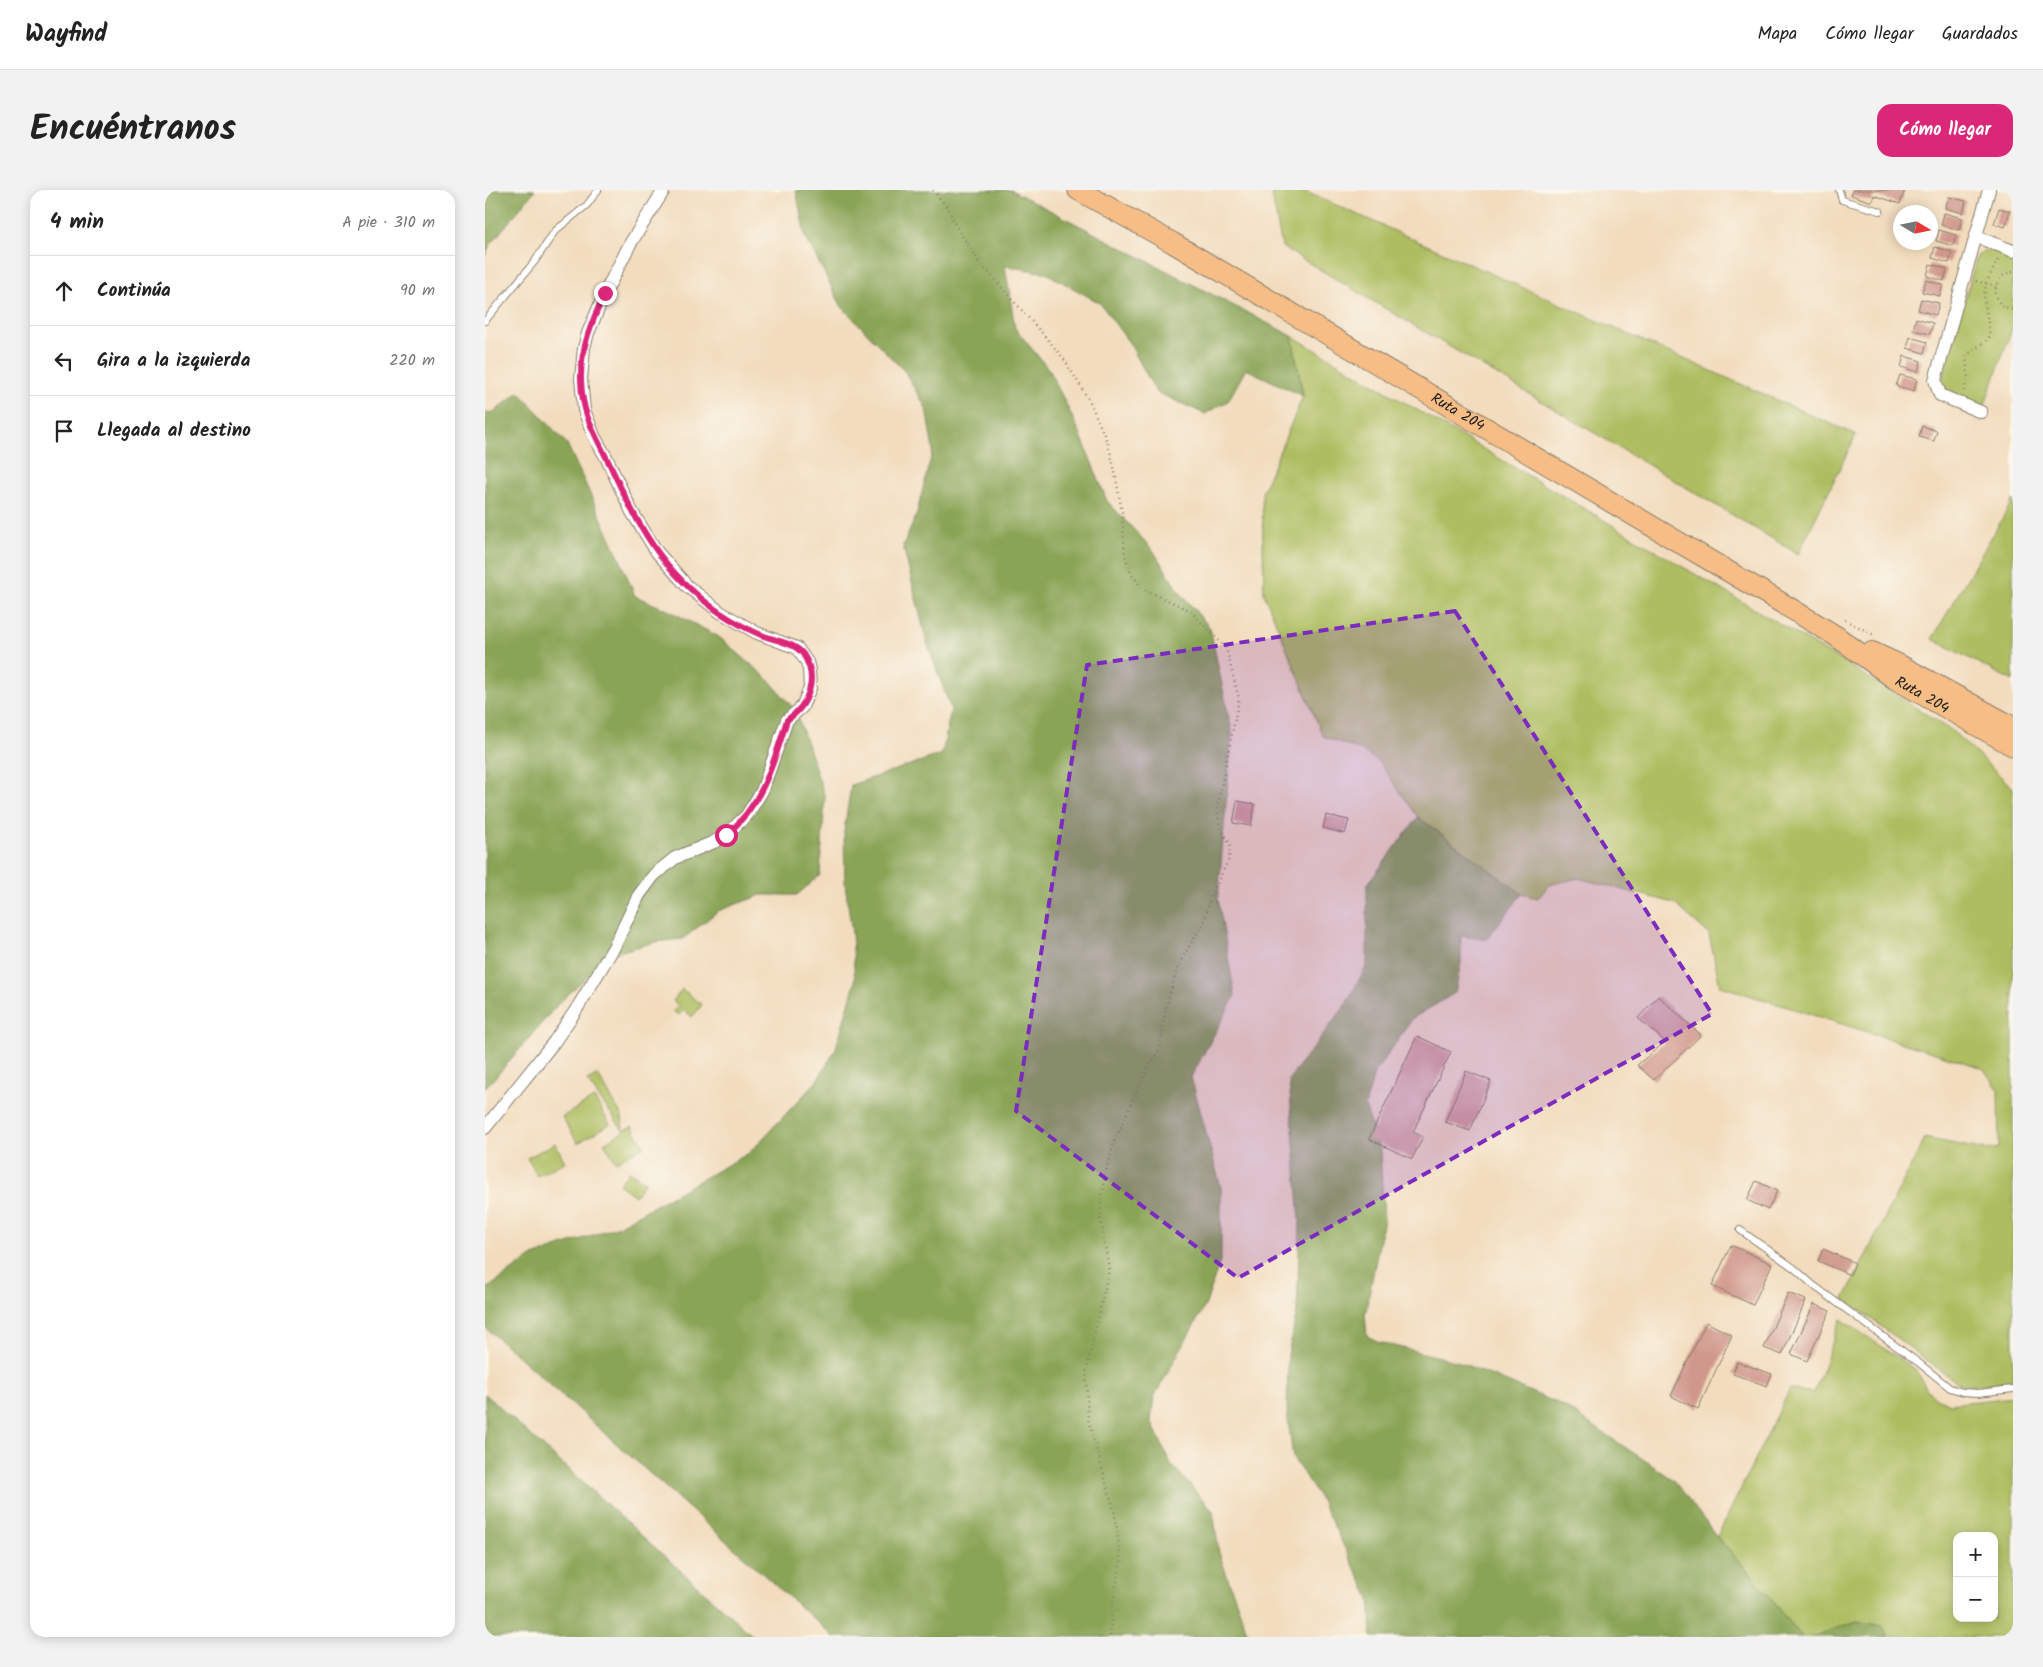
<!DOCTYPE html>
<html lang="es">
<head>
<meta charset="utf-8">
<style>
  body { margin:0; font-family:Kalam,sans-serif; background:#f2f2f2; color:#222 }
  .controls { position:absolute; right:15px; bottom:15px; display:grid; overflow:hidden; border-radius:10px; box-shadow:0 2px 12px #0003 }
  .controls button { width:45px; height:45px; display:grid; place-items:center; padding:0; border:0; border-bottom:1px solid #e0e0e0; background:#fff; color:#222; font:25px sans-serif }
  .compass { position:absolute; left:1408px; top:15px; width:45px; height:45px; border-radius:50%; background:#fff; box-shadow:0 2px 12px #0003; rotate:100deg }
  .stop { position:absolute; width:15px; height:15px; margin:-11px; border:4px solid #db2777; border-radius:50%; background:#fff }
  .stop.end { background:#db2777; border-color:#fff; box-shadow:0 1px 5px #0008 }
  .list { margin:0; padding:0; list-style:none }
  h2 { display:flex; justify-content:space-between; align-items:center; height:65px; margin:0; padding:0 20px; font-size:21px }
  h2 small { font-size:16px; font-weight:400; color:#767676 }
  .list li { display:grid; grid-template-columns:32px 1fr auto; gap:15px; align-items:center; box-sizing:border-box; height:70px; padding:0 20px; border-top:1px solid #e0e0e0 }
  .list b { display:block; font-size:19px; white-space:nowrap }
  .list em { font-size:16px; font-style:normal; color:#767676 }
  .icon { flex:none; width:28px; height:28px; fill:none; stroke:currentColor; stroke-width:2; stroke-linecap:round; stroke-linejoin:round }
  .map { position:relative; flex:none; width:1528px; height:1447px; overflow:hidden; border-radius:15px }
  header { display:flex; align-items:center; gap:30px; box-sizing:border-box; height:70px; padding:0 25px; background:#fff; border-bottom:1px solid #e0e0e0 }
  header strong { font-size:24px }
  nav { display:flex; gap:28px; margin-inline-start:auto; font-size:18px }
  .intro { display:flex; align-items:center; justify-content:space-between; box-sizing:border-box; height:120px; padding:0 30px }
  h1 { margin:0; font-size:35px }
  .button { padding:12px 22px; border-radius:15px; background:#db2777; color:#fff; font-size:18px; font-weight:700 }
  main { display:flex; gap:30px; padding:0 30px }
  aside { flex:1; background:#fff; border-radius:15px; box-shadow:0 2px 12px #0003 }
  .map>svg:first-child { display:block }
  .green { fill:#adbd60; stroke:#646c3e; fill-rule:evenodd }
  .forest { fill:#8aa456; stroke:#536039 }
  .building { fill:#d0988c }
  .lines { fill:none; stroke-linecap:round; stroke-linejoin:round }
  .service-casing { stroke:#877c6c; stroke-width:8 }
  .minor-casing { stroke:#877c6c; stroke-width:14 }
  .primary-casing { stroke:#877c6c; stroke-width:22 }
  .path { stroke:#877c6c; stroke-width:2.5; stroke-dasharray:1 4; stroke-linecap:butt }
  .service { stroke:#fff; stroke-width:6 }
  .minor { stroke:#fff; stroke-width:12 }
  .primary { stroke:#f6be86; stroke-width:20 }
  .route { stroke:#db2777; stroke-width:6 }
  .marked { fill:#7b2cbf; fill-opacity:0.2; stroke:#7b2cbf; stroke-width:4; stroke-dasharray:10 6; stroke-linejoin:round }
  .labels { text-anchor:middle; stroke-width:4.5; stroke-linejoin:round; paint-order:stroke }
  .street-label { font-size:15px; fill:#1c1c1c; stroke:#fbf7ec }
</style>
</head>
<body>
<header>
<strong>Wayfind</strong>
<nav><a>Mapa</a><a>Cómo llegar</a><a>Guardados</a></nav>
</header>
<div class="intro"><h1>Encuéntranos</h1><a class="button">Cómo llegar</a></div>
<main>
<aside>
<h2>4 min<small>A pie · 310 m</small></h2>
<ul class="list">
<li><svg class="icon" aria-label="ahead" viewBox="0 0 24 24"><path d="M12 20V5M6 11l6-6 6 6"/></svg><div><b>Continúa</b></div><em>90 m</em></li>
<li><svg class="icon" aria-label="left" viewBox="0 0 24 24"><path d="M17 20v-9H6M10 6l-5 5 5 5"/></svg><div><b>Gira a la izquierda</b></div><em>220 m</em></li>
<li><svg class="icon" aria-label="arrive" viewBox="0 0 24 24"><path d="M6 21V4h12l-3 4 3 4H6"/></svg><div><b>Llegada al destino</b></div></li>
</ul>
</aside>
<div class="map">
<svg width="1528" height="1447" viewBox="0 0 1528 1447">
  <rect width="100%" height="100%" fill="#fbf7ec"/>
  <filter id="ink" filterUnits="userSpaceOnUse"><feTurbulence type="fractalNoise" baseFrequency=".02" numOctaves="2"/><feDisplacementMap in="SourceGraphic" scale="10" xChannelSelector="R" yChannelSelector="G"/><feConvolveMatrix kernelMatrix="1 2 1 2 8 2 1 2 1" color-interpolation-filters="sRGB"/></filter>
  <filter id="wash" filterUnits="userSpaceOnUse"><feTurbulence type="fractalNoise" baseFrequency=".0096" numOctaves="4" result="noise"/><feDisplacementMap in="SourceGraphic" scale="20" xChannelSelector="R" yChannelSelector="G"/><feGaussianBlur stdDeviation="1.12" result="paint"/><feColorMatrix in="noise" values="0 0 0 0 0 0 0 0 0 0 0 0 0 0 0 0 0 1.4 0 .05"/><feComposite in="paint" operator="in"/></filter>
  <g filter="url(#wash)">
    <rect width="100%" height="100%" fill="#f2dcbd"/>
    <!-- green -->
    <g class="green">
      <path d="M786 0H817L1371 245 1313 364 797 57Z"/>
      <path d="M1504 58 1528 68V136L1499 217 1462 201 1457 191 1492 66Z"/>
      <path d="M807 146 1359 472 1466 540 1528 598V1191L1487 1196 1473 1193 1359 1109 1440 948 1501 960 1514 958 1513 899 1498 878 1235 796 1224 744 1189 713 1093 688 1064 695 1053 708 1037 704 933 627 894 572 875 560 838 546 779 404 777 303 818 206Z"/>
      <path d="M1528 310V491L1447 449Z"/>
      <path d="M197 799 217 815 207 827 199 820 194 825 188 821 193 815 188 811Z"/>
      <path d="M113 885 137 926 138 940 102 891Z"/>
      <path d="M109 908 125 934 93 953 77 927Z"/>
      <path d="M147 936 159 956 131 972 119 953Z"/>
      <path d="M70 953 80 972 52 986 42 968Z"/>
      <path d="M144 981 160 992 150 1006 134 994Z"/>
      <path d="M1356 1129 1431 1180 1443 1201 1451 1208 1465 1214 1528 1207V1447H1403L1397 1436 1372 1431 1327 1447H1317L1270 1389 1232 1347 1305 1199 1329 1203ZM1472 1346H1509V1428H1472Z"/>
    </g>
    <!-- forest -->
    <g class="forest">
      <path d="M0 0H50L5 55 0 66Z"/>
      <path d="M311 0H526L807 146 818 206 761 179 743 211 720 224 671 202 645 154 615 113 561 83 520 76 530 138 565 181 595 243 622 311 668 360 692 399 725 438 747 542 733 709 750 806 706 887 736 998V1068L721 1114 669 1207 666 1231 686 1274 728 1321 734 1363 764 1447H349L0 1137V1100L48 1066 131 1037 264 963 331 892 350 861 370 793 367 743 360 693 359 641 366 595 457 564 466 519 442 453 418 356 431 326 448 260 441 218 420 182 357 117 320 46Z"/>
      <path d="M34 202 82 254 131 360 150 406 185 421 234 447 283 489 311 521 340 607 335 685 312 705H276L233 721 198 749 171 752 126 764 73 814 9 889 0 897V223L9 222Z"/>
      <path d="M933 627 1037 704 1001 750 976 746V773L970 803 928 828 889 884 880 916 895 960 899 1029 880 1125 882 1146 894 1152 974 1172 1077 1215 1189 1290 1232 1347 1270 1389 1317 1447H887L885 1408 834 1307 808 1268 802 1222 803 1165 812 1121 815 1031 804 889 860 816 882 775V695Z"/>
      <path d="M0 1204 269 1447H0Z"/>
      <path d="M1372 1431 1397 1436 1403 1447H1327Z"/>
    </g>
    <g id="blocks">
      <!-- building -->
      <g class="building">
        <path d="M1368 0H1420L1415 14 1389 5 1387 12 1366 5Z"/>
        <path d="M1464 7 1481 11 1478 23 1460 18Z"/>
        <path d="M1514 18 1525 21 1520 37 1509 34Z"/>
        <path d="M1459 23 1477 28 1474 40 1456 35Z"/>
        <path d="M1454 40 1471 45 1468 56 1451 51Z"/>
        <path d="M1450 57 1467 62 1464 73 1447 68Z"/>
        <path d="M1445 74 1462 79 1459 91 1442 86Z"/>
        <path d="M1441 90 1458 95 1455 106 1437 102Z"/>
        <path d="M1436 109 1454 113 1451 125 1433 120Z"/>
        <path d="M1431 128 1448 133 1445 144 1428 140Z"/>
        <path d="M1425 147 1442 152 1439 163 1422 158Z"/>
        <path d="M1419 166 1436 171 1433 182 1416 177Z"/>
        <path d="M1415 185 1432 189 1429 201 1411 196Z"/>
        <path d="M1437 236 1452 241 1449 251 1434 247Z"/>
        <path d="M752 611 770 614 766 636 748 633Z"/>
        <path d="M841 625 864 630 860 644 838 638Z"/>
        <path d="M1173 806 1216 845 1169 890 1152 875 1180 852 1153 828Z"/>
        <path d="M932 846 966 862 928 942 938 947 927 969 884 949Z"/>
        <path d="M981 881 1006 891 985 941 960 932Z"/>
        <path d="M1271 991 1292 1001 1283 1020 1262 1010Z"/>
        <path d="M1246 1055 1287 1074 1268 1115 1227 1096Z"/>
        <path d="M1338 1059 1370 1073 1365 1085 1333 1071Z"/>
        <path d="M1303 1103 1321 1110 1297 1165 1279 1158Z"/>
        <path d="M1329 1114 1345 1121 1322 1171 1306 1164Z"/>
        <path d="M1221 1132 1247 1145 1213 1219 1186 1206Z"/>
        <path d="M1252 1172 1287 1184 1282 1196 1248 1184Z"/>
      </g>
    </g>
  </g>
  <g filter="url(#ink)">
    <use href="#blocks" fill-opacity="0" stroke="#877c6c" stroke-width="1"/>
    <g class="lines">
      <!-- service casing -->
      <g class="service-casing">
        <g id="service">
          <path d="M1354 0 1357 10 1395 21"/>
          <path d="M0 131 50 71 70 41 102 15 113 0"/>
          <path d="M1255 1040 1309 1078 1328 1095 1434 1173 1465 1198 1478 1202 1493 1203 1528 1199"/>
        </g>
      </g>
      <!-- minor casing -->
      <g class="minor-casing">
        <g id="minor">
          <path d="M1492 47 1528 61"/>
          <path d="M1496 222 1455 205 1450 190 1504 0"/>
          <path d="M0 938 69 852 91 820 129 757 154 705 169 685 190 668 229 652 241 645 262 625 277 601 302 530 317 517 325 498 324 480 322 472 312 458 272 443 235 422 202 396 172 362 147 322 121 267 109 246 99 220 96 189 99 158 103 143 120 103 145 54 179 0"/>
        </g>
      </g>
      <!-- primary casing -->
      <g class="primary-casing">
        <g id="primary">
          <path id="s1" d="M593 0 688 53 1290 409 1351 446 1410 489 1528 556"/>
          <path d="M1387 462 1413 474 1528 537"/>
        </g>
      </g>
      <!-- path -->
      <g class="path">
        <path d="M448 0 465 21 469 33 494 72 566 153 581 172 605 212 623 254 629 277 637 322 640 366 647 385 658 399 704 420 741 458 754 509 732 618 735 636 745 655 744 669 727 704 718 735 703 758 692 779 681 817 674 860 663 877 629 952 620 984 615 1026 624 1080 601 1182 603 1229 629 1320 636 1371 627 1417 625 1447"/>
        <path d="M1528 82C1516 83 1511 92 1510 103L1515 115 1528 120"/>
        <path d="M1491 91 1511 96"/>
        <path d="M1479 201 1483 187 1481 167C1488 158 1499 155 1505 146L1499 107 1501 93 1513 70"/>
        <path d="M1360 430 1389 445"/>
      </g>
      <!-- service -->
      <use href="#service" class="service"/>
      <!-- minor -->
      <use href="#minor" class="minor"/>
      <!-- primary -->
      <use href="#primary" class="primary"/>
    </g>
  </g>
  <g class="lines" filter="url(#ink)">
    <!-- route -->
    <path class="route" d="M120 103C107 131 95 159 96 190 97 226 110 244 125 275 154 337 176 381 234 422 246 430 260 438 274 444 287 450 309 452 318 464 334 488 324 515 302 530 288 574 278 614 241 645"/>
  </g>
  <!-- marked area -->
  <path class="marked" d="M970 421 1227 824 753 1088 531 921 602 475Z"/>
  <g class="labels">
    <!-- street labels -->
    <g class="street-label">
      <text dy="5" stroke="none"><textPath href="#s1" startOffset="440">Ruta 204</textPath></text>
      <text dy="5" stroke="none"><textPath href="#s1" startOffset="984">Ruta 204</textPath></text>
    </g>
  </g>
</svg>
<div class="controls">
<button>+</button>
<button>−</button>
</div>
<svg class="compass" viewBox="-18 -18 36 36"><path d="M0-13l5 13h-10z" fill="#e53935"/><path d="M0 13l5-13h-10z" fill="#767676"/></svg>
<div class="stop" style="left:241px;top:645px"></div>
<div class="stop end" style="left:120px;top:103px"></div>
</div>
</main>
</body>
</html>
